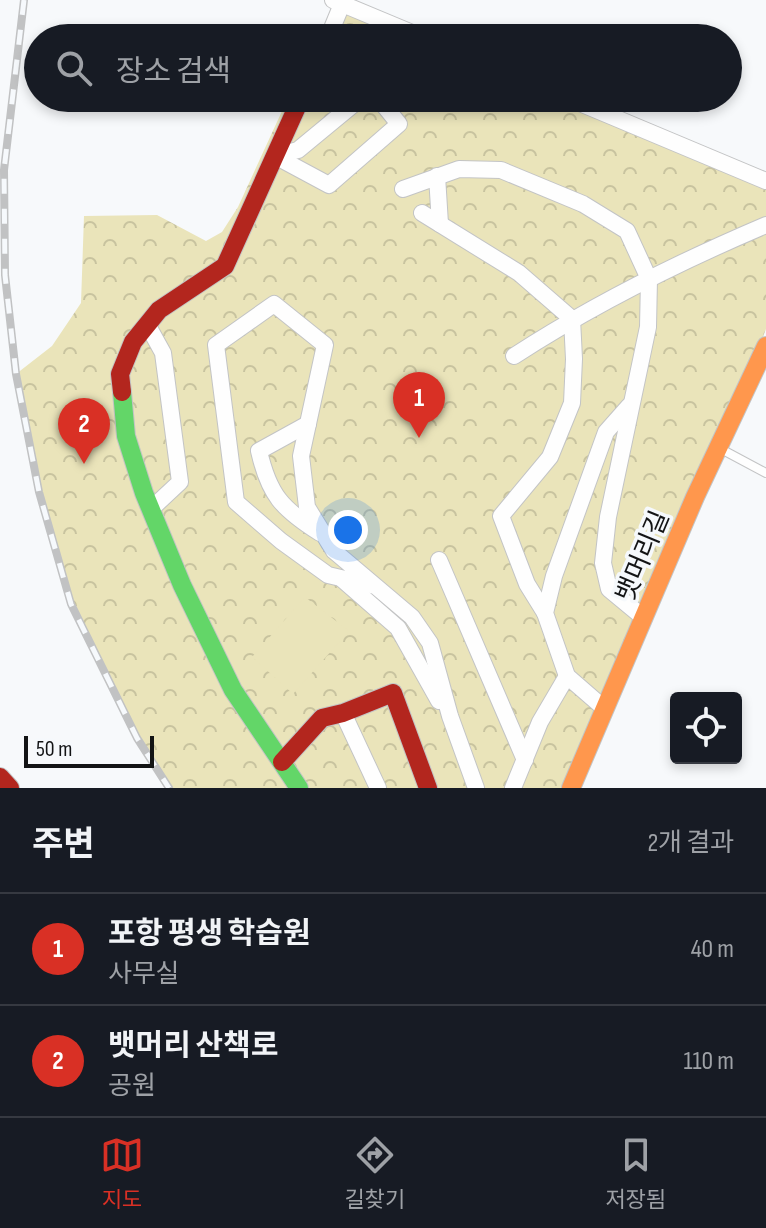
<!DOCTYPE html>
<html lang="ko">
<head>
<meta charset="utf-8">
<style>
  body { margin:0; font-family:"Sofia Sans Condensed","Noto Sans KR",sans-serif; background:#20242c; color:#f1f3f6 }
  .controls { position:absolute; right:24px; bottom:24px; display:grid; overflow:hidden; border-radius:8px; box-shadow:0 4px 12px #0003 }
  .controls button { width:72px; height:72px; display:grid; place-items:center; padding:0; border:0; border-bottom:2px solid #363941; background:#171b24; color:#f1f3f6; font:40px sans-serif }
  .scale { position:absolute; left:24px; bottom:20px; width:130px; box-sizing:border-box; padding-left:8px; border:4px solid #131415; border-top:0; font-size:22px; line-height:28px; white-space:nowrap; color:#131415; -webkit-text-stroke:6px #f6f9fc; paint-order:stroke }
  .you { position:absolute; left:348px; top:530px; width:28px; height:28px; margin:-20px; border:6px solid #fff; border-radius:50%; background:#1a73e8; box-shadow:0 0 0 12px #1a73e833 }
  .badge { display:grid; place-items:center; width:52px; height:52px; border-radius:50%; background:#d93025; color:#fff; font-size:26px; font-weight:700 }
  .pin { position:absolute; translate:-50% -66px; filter:drop-shadow(0 2px 4px #0008) }
  .pin::after { content:''; position:absolute; top:42px; width:28px; height:24px; background:inherit; clip-path:polygon(0 0,100% 0,50% 100%) }
  .list { margin:0; padding:0; list-style:none }
  h2 { display:flex; justify-content:space-between; align-items:center; height:104px; margin:0; padding:0 32px; font-size:34px }
  h2 small { font-size:26px; font-weight:400; color:#9ea1a6 }
  .list li { display:grid; grid-template-columns:52px 1fr auto; gap:24px; align-items:center; box-sizing:border-box; height:112px; padding:0 32px; border-top:2px solid #363941 }
  .list b { display:block; font-size:30px; white-space:nowrap }
  .list p { margin:0; font-size:26px; white-space:nowrap; color:#9ea1a6 }
  .list em { font-size:26px; font-style:normal; color:#9ea1a6 }
  .icon { flex:none; width:44px; height:44px; fill:none; stroke:currentColor; stroke-width:2; stroke-linecap:round; stroke-linejoin:round }
  .map { position:relative; flex:none; width:766px; height:788px; overflow:hidden }
  .search { position:absolute; background:#171b24; box-shadow:0 4px 12px #0003; left:24px; right:24px; top:24px; height:88px; display:flex; align-items:center; gap:20px; box-sizing:border-box; padding:0 28px; border-radius:44px; color:#9ea1a6; font-size:30px }
  .sheet { height:328px; background:#171b24 }
  nav { display:flex; justify-content:space-around; align-items:center; box-sizing:border-box; height:112px; border-top:2px solid #363941; background:#171b24; font-size:22px; color:#9ea1a6 }
  nav a { display:grid; justify-items:center; gap:4px }
  nav .on { color:#d93025 }
  .map>svg:first-child { display:block }
  .park { fill:url(#park-crowns) }
  .pitch { fill:#eae4ba }
  .lines { fill:none; stroke-linecap:round; stroke-linejoin:round }
  .lane-casing { stroke:#c3c4c5; stroke-width:10 }
  .street-casing { stroke:#c3c4c5; stroke-width:18 }
  .fast-casing { stroke:#c3c4c5; stroke-width:20 }
  .slow-casing { stroke:#c3c4c5; stroke-width:20 }
  .jam-casing { stroke:#c3c4c5; stroke-width:20 }
  .lane { stroke:#fefefe; stroke-width:8 }
  .street { stroke:#fefefe; stroke-width:16 }
  .fast { stroke:#63d668; stroke-width:18 }
  .slow { stroke:#ff974d; stroke-width:18 }
  .jam { stroke:#b3261e; stroke-width:18 }
  .rail-casing { stroke:#c1c2c3; stroke-width:8 }
  .rail { stroke:#f6f9fc; stroke-width:5; stroke-dasharray:15; stroke-linecap:butt }
  .labels { text-anchor:middle; stroke-width:7; stroke-linejoin:round; paint-order:stroke }
  .street-label { font-size:26px; fill:#131415; stroke:#f6f9fc }
</style>
</head>
<body>
<div class="map">
<svg width="766" height="788" viewBox="0 0 766 788">
  <defs>
    <pattern id="park-crowns" width="20" height="18" patternUnits="userSpaceOnUse" patternTransform="scale(2)"><rect width="20" height="18" fill="#eae4ba"/><path d="M2 6a3 3 0 1 1 6 0M12 15a3 3 0 1 1 6 0" fill="none" stroke="#c8c39f"/></pattern>
  </defs>
  <rect width="100%" height="100%" fill="#f7f9fb"/>
  <!-- park -->
  <g class="park">
    <path d="M342 4 424 38H315L321 25 331 30Z"/>
    <path d="M288 98H568L766 181V329L718 448 571 788H169L137 738 71 604 39 492 16 374 52 346 81 303 84 216 157 215 206 241 222 232 238 207Z"/>
  </g>
  <!-- pitch -->
  <path class="pitch" d="M305 597 349 631 293 694 252 657Z"/>
  <g class="lines">
    <!-- lane casing -->
    <g class="lane-casing">
      <path id="lane" d="M721 449 766 473"/>
    </g>
    <!-- street casing -->
    <g class="street-casing">
      <g id="street">
        <path d="M333 0 424 38"/>
        <path d="M328 38 342 4"/>
        <path d="M568 98 766 181"/>
        <path d="M275 156 329 185 399 124 378 98"/>
        <path d="M275 156 298 150 361 98"/>
        <path d="M437 176 440 224"/>
        <path d="M403 189 459 169 501 170 583 204 627 231 649 279 648 327 608 517 603 563 609 589 644 618"/>
        <path d="M422 213 519 273 572 319 574 359 572 403 550 457 501 516 527 584 545 613"/>
        <path d="M147 324 163 353 180 482 151 509"/>
        <path d="M514 356C594 304 679 262 766 225"/>
        <path d="M308 424 259 451C269 495 282 509 320 533"/>
        <path d="M439 560 525 760"/>
        <path d="M343 580 398 628 439 701"/>
        <path d="M375 586 328 575 281 541 236 502 216 345 274 304 325 345 301 456 307 507 334 551 412 617 430 643 450 716 476 788"/>
        <path d="M605 709 567 676 545 613 554 576 606 432 629 406"/>
        <path d="M343 713 378 788"/>
        <path d="M513 788 540 722 567 676"/>
      </g>
    </g>
    <!-- fast casing -->
    <g class="fast-casing">
      <path id="fast" d="M122 392 126 436 144 493 182 585 233 690 299 788"/>
    </g>
    <!-- slow casing -->
    <g class="slow-casing">
      <path id="slow" d="M571 788 695 497 766 346"/>
    </g>
    <!-- jam casing -->
    <g class="jam-casing">
      <g id="jam">
        <path d="M122 392 120 374 133 342 159 310 225 266 301 98"/>
        <path d="M282 762 322 718 343 713 393 693 428 788"/>
        <path d="M0 777 10 788"/>
      </g>
    </g>
    <!-- lane -->
    <use href="#lane" class="lane"/>
    <!-- street -->
    <use href="#street" class="street"/>
    <!-- fast -->
    <use href="#fast" class="fast"/>
    <!-- slow -->
    <use href="#slow" class="slow"/>
    <!-- jam -->
    <use href="#jam" class="jam"/>
    <!-- rail casing -->
    <g class="rail-casing">
      <path id="rail" d="M24 0 4 170 5 275 16 374 39 492 71 604 137 738 169 788"/>
    </g>
    <!-- rail -->
    <use href="#rail" class="rail"/>
  </g>
  <g class="labels">
    <!-- street labels -->
    <g class="street-label">
      <text transform="translate(642 556) rotate(-67)" y="9">뱃머리길</text>
    </g>
  </g>
</svg>
<div class="controls">
<button><svg class="icon" aria-label="locate" viewBox="0 0 24 24"><circle cx="12" cy="12" r="6"/><path d="M12 2v4M12 18v4M2 12h4M18 12h4"/></svg></button>
</div>
<div class="scale">50 m</div>
<div class="you"></div>
<div class="pin badge" style="left:419px;top:438px">1</div>
<div class="pin badge" style="left:84px;top:464px">2</div>
<div class="search"><svg class="icon" aria-label="search" viewBox="0 0 24 24"><circle cx="10" cy="10" r="6"/><path d="M15 15l6 6"/></svg>장소 검색</div>
</div>
<section class="sheet">
<h2>주변<small>2개 결과</small></h2>
<ul class="list">
<li><span class="badge">1</span><div><b>포항 평생 학습원</b><p>사무실</p></div><em>40 m</em></li>
<li><span class="badge">2</span><div><b>뱃머리 산책로</b><p>공원</p></div><em>110 m</em></li>
</ul>
</section>
<nav>
<a class="on"><svg class="icon" aria-label="map" viewBox="0 0 24 24"><path d="M3 6l6-2 6 2 6-2v14l-6 2-6-2-6 2zM9 4v14M15 6v14"/></svg>지도</a>
<a><svg class="icon" aria-label="directions" viewBox="0 0 24 24"><path d="M12 3l9 9-9 9-9-9zM9 14v-3h6M13 9l2 2-2 2"/></svg>길찾기</a>
<a><svg class="icon" aria-label="saved" viewBox="0 0 24 24"><path d="M7 4h10v16l-5-4-5 4z"/></svg>저장됨</a>
</nav>
</body>
</html>
